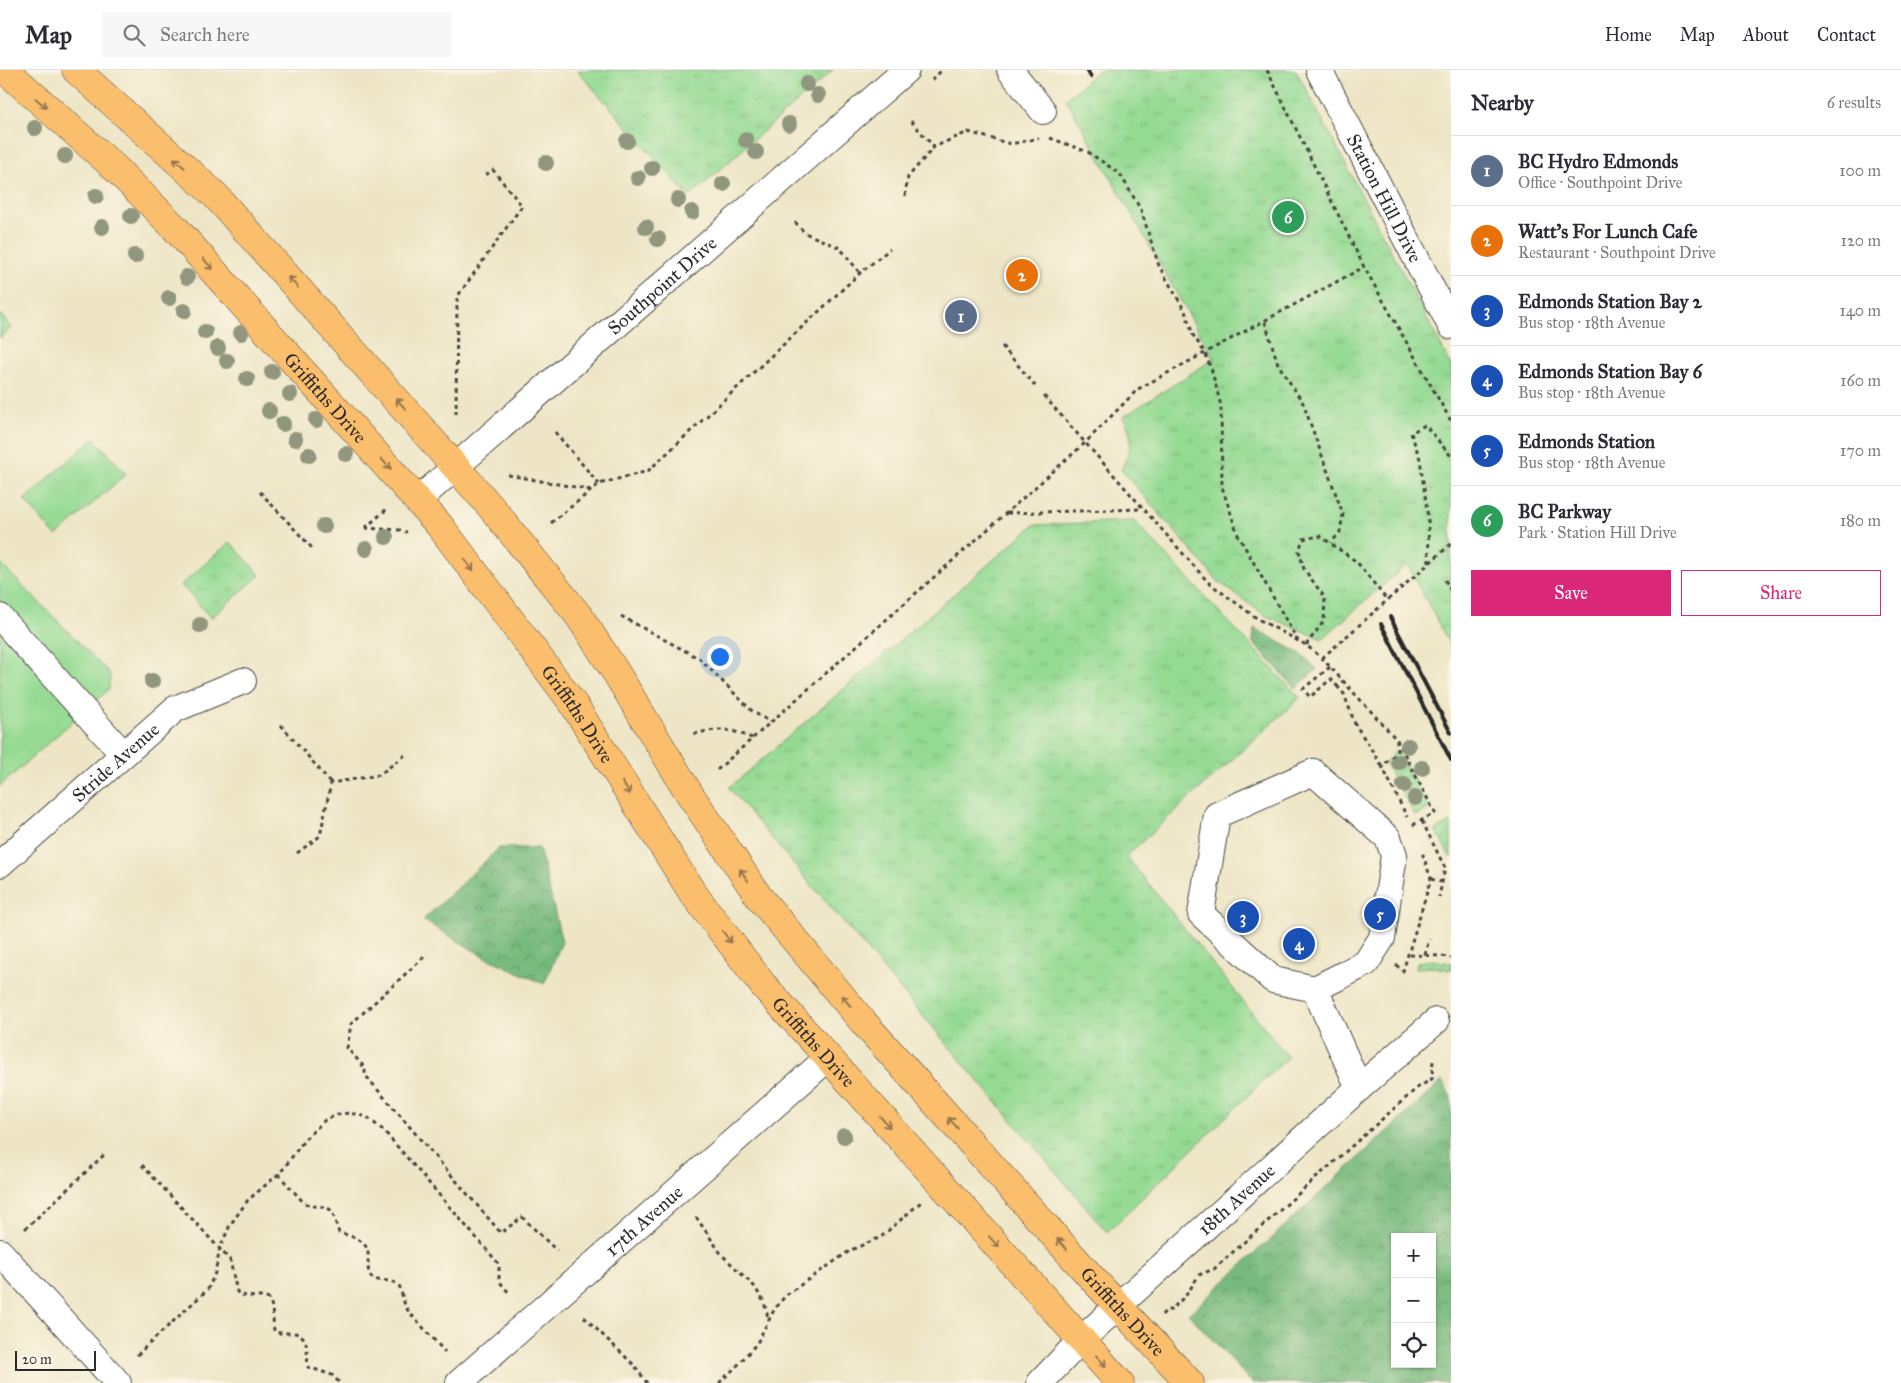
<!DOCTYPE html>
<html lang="en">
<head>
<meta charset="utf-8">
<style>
  body { margin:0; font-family:"IM FELL Great Primer",serif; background:#f7f7f7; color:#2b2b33 }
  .controls { position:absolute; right:15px; bottom:15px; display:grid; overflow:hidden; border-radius:0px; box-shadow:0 1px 4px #0004 }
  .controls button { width:45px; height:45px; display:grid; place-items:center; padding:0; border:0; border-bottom:1px solid #e1e1e2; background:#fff; color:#2b2b33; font:25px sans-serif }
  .scale { position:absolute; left:15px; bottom:12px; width:81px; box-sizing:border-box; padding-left:5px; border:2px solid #2b2b2b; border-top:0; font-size:14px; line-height:18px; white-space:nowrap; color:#2b2b2b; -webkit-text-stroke:4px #fcf5e5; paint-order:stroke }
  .you { position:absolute; left:719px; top:586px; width:18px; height:18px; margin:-12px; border:4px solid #fff; border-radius:50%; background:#1a73e8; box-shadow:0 0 0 8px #1a73e833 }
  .badge { display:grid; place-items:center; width:32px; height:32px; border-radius:50%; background:#db2777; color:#fff; font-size:16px; font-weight:700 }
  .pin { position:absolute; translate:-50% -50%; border:2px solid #fff; box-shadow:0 1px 5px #0006 }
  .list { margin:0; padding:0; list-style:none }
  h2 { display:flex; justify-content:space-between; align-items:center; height:65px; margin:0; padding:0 20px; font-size:21px }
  h2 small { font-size:16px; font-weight:400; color:#7c7c81 }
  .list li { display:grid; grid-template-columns:32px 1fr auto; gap:15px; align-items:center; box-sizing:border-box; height:70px; padding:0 20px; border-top:1px solid #e1e1e2 }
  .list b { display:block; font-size:19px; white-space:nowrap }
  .list p { margin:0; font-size:16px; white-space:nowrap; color:#7c7c81 }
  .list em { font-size:16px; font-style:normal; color:#7c7c81 }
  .actions { display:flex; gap:10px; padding:15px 20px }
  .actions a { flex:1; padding:11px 0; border:1px solid #db2777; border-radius:0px; text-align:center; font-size:18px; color:#db2777 }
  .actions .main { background:#db2777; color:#fff }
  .icon { flex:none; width:28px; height:28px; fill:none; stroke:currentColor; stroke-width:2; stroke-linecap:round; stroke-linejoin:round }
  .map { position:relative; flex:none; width:1451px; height:1313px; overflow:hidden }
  header { display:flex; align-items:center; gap:30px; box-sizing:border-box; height:70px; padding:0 25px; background:#fff; border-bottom:1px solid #e1e1e2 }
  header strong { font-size:24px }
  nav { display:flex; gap:28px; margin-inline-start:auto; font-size:18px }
  .search { width:350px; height:45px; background:#f7f7f7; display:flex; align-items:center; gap:12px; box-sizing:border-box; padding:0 18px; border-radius:0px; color:#7c7c81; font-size:19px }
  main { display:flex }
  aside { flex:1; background:#fff }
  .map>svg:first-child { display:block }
  .grass { fill:url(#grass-tufts); stroke:#60825f }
  .forest { fill:url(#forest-crowns); stroke:#517254; fill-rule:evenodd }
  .garden { fill:url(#garden-furrows); stroke:#60825f }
  .pitch { fill:#94da93; stroke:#60825f }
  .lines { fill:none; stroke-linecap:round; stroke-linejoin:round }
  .minor-casing { stroke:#484742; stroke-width:28 }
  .major-casing { stroke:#484742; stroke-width:29 }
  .path { stroke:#484742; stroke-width:3; stroke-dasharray:4 4; stroke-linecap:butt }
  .minor { stroke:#fff; stroke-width:26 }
  .major { stroke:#fabe6d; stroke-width:28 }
  .rail { stroke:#2b2b2b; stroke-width:4 }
  .tree { fill:#91977f }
  .oneway { stroke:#92744c }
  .labels { text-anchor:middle; stroke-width:4; stroke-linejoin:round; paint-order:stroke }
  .street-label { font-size:19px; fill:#2b2b2b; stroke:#fcf5e5 }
</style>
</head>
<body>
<header>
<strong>Map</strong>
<div class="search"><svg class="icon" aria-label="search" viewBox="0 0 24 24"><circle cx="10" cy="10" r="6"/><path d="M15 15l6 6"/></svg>Search here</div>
<nav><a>Home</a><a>Map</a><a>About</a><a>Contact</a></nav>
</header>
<main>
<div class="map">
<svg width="1451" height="1313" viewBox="0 0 1451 1313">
  <defs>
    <pattern id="grass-tufts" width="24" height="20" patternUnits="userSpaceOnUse" patternTransform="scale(1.25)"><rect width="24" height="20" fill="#94da93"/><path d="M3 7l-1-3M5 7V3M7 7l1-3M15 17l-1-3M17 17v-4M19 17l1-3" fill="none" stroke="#80bb7f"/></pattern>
    <pattern id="forest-crowns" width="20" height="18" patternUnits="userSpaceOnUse" patternTransform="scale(1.25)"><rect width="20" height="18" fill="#77ba7d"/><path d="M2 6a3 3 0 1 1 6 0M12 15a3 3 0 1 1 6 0" fill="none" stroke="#629767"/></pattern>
    <pattern id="garden-furrows" width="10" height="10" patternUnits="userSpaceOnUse" patternTransform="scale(1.25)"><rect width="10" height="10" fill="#94da93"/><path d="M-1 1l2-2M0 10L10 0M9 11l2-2" fill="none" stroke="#80bb7f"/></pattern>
  </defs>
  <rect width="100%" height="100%" fill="#fcf5e5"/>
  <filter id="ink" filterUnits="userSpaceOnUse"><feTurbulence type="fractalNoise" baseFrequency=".02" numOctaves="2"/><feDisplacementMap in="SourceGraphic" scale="10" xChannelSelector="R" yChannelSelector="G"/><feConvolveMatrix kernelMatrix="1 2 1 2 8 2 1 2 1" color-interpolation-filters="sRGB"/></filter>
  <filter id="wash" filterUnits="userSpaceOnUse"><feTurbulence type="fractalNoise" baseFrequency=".0096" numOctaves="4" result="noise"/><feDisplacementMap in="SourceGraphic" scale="20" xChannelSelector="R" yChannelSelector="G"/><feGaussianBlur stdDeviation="1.12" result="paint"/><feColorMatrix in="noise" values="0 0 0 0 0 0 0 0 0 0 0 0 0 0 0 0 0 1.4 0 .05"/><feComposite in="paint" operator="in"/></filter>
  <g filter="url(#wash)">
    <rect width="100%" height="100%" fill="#ede5c5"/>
    <!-- grass -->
    <g class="grass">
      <path d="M577 0H833L689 127Z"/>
      <path d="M1099 0H1296L1451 295V577L1407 494 1322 569 1266 546 1219 512 1121 400C1131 378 1135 369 1123 347L1214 289 1066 29Z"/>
      <path d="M1134 451 1300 628 1126 786 1288 987 1107 1162 729 718 1034 455Z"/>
      <path d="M230 472 260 505 211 548 181 515Z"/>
    </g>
    <!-- forest -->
    <g class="forest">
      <path d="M1254 558 1301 584 1317 599 1296 618 1253 573Z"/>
      <path d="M499 778H539L562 872 544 914 485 887 423 850Z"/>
      <path d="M1442 1011 1451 1027V1313H1252L1189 1244ZM1395 1167H1432V1294H1395Z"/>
    </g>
    <!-- garden -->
    <g class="garden">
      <path d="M1397 680 1430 738 1415 746 1385 693Z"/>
      <path d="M1451 752V788L1435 760Z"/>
      <path d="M1432 890 1451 893V900L1434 897 1416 898 1417 892Z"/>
    </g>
    <!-- pitch -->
    <g class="pitch">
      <path d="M0 244 12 257 0 268Z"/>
      <path d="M94 368 126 404 56 466 24 430Z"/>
      <path d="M0 493 110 604 109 619 0 716Z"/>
    </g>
  </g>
  <g filter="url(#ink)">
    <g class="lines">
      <!-- minor casing -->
      <g class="minor-casing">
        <g id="minor">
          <path d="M1010 0 1043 41"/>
          <path id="s1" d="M1319 0 1451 256"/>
          <path id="s2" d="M418 430 906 0"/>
          <path d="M0 547 123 684"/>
          <path d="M1313 702 1388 768 1394 785 1382 868 1366 893 1315 919 1273 910 1201 844 1217 745Z"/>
          <path id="s3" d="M0 794 175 639 243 611"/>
          <path d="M1315 919 1359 1018"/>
          <path d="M0 1182 118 1313"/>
          <path id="s4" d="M459 1313 828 988"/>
          <path id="s5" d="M1040 1313 1081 1270 1118 1236 1359 1018 1436 951"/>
        </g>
      </g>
      <!-- major casing -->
      <g class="major-casing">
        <g id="major">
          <path id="s6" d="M5 0 114 97 175 158 440 456 572 632 692 822 763 915 1120 1313"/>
          <path id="s7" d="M76 0 215 125 490 436 579 546 615 601 689 723 759 827 864 953 1091 1207 1190 1313"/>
        </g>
      </g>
      <!-- path -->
      <g class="path">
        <path d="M1267 0 1364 197 1451 351"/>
        <path d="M932 10 942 0"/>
        <path d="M911 51 934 77"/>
        <path d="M1050 68 1088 82 1120 104 1141 140 1159 196 1185 241 1193 265 1205 283 1212 301 1221 336 1222 417 1238 465 1299 573"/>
        <path d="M905 126 908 107 934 77 968 62 1011 74 1039 68"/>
        <path d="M795 152 805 163 840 178 860 203"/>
        <path d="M1265 252 1278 294 1303 333 1343 444 1340 462 1331 473"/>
        <path d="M1002 276 1036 317"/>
        <path d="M1044 326 1209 513 1258 549 1306 575 1322 588 1397 670 1435 743 1411 756"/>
        <path d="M456 344 457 227 522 136 493 100 483 107"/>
        <path d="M555 362 599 414"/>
        <path d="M508 405 591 420"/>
        <path d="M260 422 313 479"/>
        <path d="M1007 443 1143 439"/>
        <path d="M551 453 599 414 648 401 860 203 890 179"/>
        <path d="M365 458 400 460 407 462"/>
        <path d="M365 458 388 438"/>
        <path d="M1429 493 1428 448 1420 389 1411 363 1425 355 1451 386"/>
        <path d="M1445 510 1451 521"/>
        <path d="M621 546 700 589 753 642 771 652"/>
        <path d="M1306 575 1324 551 1325 528 1304 499 1299 481 1303 469 1320 466 1357 492 1387 530"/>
        <path d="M1322 588 1451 474"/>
        <path d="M1330 597 1303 619 1310 627 1331 609 1337 616 1343 611"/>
        <path d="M1337 616 1344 624 1355 654 1382 696"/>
        <path d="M281 655 331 713"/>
        <path d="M694 664C721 658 728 658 752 668"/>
        <path d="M1397 670V683L1382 696 1407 747"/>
        <path d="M717 700 1085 373 1138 319 1364 197"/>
        <path d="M1422 751 1445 798 1439 827"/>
        <path d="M297 783 320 766 331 713 379 705 405 685"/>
        <path d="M1431 809 1441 812"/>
        <path d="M1410 885 1442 886 1451 888"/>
        <path d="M1425 885 1429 869"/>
        <path d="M424 887 351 954 347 978 365 998V1005L501 1163 522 1147 557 1181"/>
        <path d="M1396 895 1403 901 1431 809 1422 782"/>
        <path d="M142 1095 230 1190 237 1222C248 1230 257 1224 269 1229L272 1237 274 1261C279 1264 284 1263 290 1263 311 1262 306 1282 308 1297L332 1305 340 1313"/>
        <path d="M278 1104 304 1133 312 1136 326 1137 332 1141 339 1163C387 1173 357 1194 374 1210 412 1211 394 1219 409 1242L445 1282"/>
        <path d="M696 1147 722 1185 754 1216 764 1232 769 1251"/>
        <path d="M25 1159 105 1084"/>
        <path d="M1162 1245 1166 1240H1171L1187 1224 1199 1205 1214 1199 1417 1018 1432 1009 1433 990"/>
        <path d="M584 1247 634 1295 647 1313"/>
        <path d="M137 1285 208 1219 215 1203 220 1178 230 1155 248 1130 281 1102 305 1069 325 1050 339 1044 350 1043 367 1047 384 1061 499 1194V1211L510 1224"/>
        <path d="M719 1313 737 1296 757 1273 774 1240 786 1225 851 1180 881 1167 921 1132"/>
      </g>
      <!-- minor -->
      <use href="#minor" class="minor"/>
      <!-- major -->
      <use href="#major" class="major"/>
      <!-- rail -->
      <g class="rail">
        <path d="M1087 0 1091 7"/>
        <path d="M1390 547 1451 663"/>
        <path d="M1381 554 1451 690"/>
      </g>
    </g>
    <!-- trees -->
    <g class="tree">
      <circle cx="807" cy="14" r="8"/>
      <circle cx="818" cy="25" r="8"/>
      <circle cx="789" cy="54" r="8"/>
      <circle cx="35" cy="58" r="8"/>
      <circle cx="746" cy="70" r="8"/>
      <circle cx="627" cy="71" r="8"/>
      <circle cx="756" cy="82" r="8"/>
      <circle cx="65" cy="86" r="8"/>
      <circle cx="546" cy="93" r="8"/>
      <circle cx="652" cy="98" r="8"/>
      <circle cx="638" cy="108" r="8"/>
      <circle cx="723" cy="114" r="8"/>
      <circle cx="96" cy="126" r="8"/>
      <circle cx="678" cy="130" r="8"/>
      <circle cx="692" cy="142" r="8"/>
      <circle cx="131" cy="146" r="8"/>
      <circle cx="102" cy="157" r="8"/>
      <circle cx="646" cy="157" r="8"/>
      <circle cx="658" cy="169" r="8"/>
      <circle cx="135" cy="186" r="8"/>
      <circle cx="187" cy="207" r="8"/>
      <circle cx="169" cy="228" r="8"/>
      <circle cx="184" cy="241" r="8"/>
      <circle cx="205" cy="262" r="8"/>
      <circle cx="241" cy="263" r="8"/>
      <circle cx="218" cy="278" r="8"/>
      <circle cx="227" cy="291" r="8"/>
      <circle cx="272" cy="302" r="8"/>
      <circle cx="247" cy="309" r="8"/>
      <circle cx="290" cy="324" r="8"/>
      <circle cx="269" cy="341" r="8"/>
      <circle cx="316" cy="350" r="8"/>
      <circle cx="283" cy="354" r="8"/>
      <circle cx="295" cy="369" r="8"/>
      <circle cx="346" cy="384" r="8"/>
      <circle cx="309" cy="385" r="8"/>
      <circle cx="324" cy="456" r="8"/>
      <circle cx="386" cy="467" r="8"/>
      <circle cx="366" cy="479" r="8"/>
      <circle cx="200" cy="555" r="8"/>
      <circle cx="152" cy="611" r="8"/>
      <circle cx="1408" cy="676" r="8"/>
      <circle cx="1399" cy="692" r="8"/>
      <circle cx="1422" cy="698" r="8"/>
      <circle cx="1404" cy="715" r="8"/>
      <circle cx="1415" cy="728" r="8"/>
      <circle cx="844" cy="1066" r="8"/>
    </g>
    <!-- one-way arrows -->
    <defs><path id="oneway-shaft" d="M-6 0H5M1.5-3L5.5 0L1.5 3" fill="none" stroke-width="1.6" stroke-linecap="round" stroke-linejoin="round" transform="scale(1.25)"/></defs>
    <g class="oneway">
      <use href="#oneway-shaft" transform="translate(41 33) rotate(41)"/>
      <use href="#oneway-shaft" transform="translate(179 93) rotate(-138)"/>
      <use href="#oneway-shaft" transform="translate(208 194) rotate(48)"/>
      <use href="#oneway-shaft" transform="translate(293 212) rotate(-132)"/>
      <use href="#oneway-shaft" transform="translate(401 334) rotate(-132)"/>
      <use href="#oneway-shaft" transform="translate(386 394) rotate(47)"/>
      <use href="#oneway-shaft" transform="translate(469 495) rotate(53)"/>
      <use href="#oneway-shaft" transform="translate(626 718) rotate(58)"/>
      <use href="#oneway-shaft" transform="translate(744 805) rotate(-124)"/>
      <use href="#oneway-shaft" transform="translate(727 867) rotate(53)"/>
      <use href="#oneway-shaft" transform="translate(846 931) rotate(-130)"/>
      <use href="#oneway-shaft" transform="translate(885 1052) rotate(48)"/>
      <use href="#oneway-shaft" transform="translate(953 1053) rotate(-132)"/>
      <use href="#oneway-shaft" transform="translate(994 1172) rotate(48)"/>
      <use href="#oneway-shaft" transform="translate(1062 1174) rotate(-132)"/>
      <use href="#oneway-shaft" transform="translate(1101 1291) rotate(48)"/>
    </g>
  </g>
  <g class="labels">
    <!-- street labels -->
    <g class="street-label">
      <text dy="7" stroke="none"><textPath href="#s1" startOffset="144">Station Hill Drive</textPath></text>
      <text dy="7" stroke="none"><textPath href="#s2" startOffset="325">Southpoint Drive</textPath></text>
      <text dy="7" stroke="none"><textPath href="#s6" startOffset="459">Griffiths Drive</textPath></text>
      <text dy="7" stroke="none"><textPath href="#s6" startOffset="864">Griffiths Drive</textPath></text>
      <text dy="7" stroke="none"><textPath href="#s3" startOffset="154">Stride Avenue</textPath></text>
      <text dy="7" stroke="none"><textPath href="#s6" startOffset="1269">Griffiths Drive</textPath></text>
      <text dy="7" stroke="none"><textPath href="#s5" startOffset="269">18th Avenue</textPath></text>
      <text dy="7" stroke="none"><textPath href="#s4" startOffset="246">17th Avenue</textPath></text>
      <text dy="7" stroke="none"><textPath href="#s7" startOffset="1629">Griffiths Drive</textPath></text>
    </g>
  </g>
</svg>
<div class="controls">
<button>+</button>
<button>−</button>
<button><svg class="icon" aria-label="locate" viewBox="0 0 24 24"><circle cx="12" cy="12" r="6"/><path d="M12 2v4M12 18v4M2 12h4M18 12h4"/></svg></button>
</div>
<div class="scale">20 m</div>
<div class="you"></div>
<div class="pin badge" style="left:961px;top:246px;background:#5c6f8a">1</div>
<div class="pin badge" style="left:1022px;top:205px;background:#e8710a">2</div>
<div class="pin badge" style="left:1243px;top:847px;background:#1a4fb4">3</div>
<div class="pin badge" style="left:1299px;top:874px;background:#1a4fb4">4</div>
<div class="pin badge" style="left:1380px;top:844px;background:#1a4fb4">5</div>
<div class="pin badge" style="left:1288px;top:147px;background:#2e9e5b">6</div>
</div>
<aside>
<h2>Nearby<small>6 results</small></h2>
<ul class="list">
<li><span class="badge" style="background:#5c6f8a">1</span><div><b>BC Hydro Edmonds</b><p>Office · Southpoint Drive</p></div><em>100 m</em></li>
<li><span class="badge" style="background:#e8710a">2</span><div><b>Watt's For Lunch Cafe</b><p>Restaurant · Southpoint Drive</p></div><em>120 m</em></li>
<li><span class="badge" style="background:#1a4fb4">3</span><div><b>Edmonds Station Bay 2</b><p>Bus stop · 18th Avenue</p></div><em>140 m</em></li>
<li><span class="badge" style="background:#1a4fb4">4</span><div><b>Edmonds Station Bay 6</b><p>Bus stop · 18th Avenue</p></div><em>160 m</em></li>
<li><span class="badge" style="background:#1a4fb4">5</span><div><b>Edmonds Station</b><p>Bus stop · 18th Avenue</p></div><em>170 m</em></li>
<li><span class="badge" style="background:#2e9e5b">6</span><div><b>BC Parkway</b><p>Park · Station Hill Drive</p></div><em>180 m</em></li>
</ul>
<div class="actions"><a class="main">Save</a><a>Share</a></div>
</aside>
</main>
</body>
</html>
